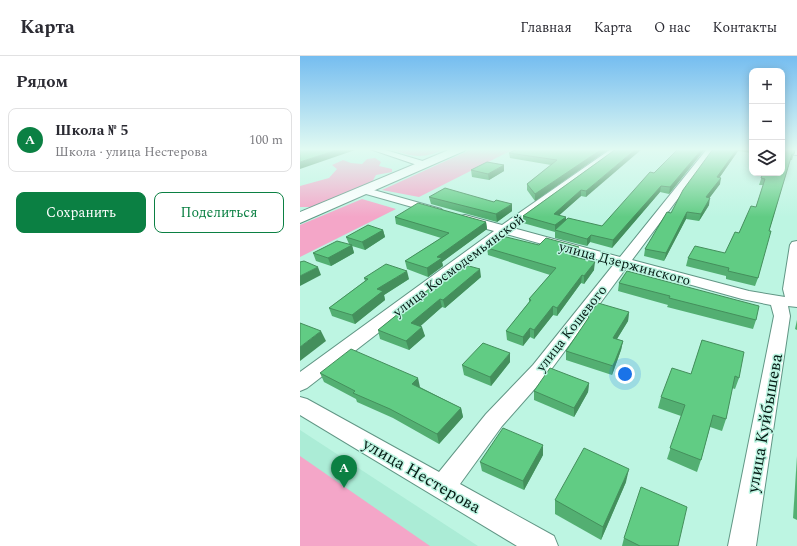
<!DOCTYPE html>
<html lang="ru">
<head>
<meta charset="utf-8">
<style>
  body { margin:0; font-family:Spectral,serif; background:#f7f7f7; color:#2b2b33 }
  .controls { position:absolute; right:12px; top:12px; display:grid; overflow:hidden; border-radius:8px; box-shadow:0 2px 10px #0003 }
  .controls button { width:36px; height:36px; display:grid; place-items:center; padding:0; border:0; border-bottom:1px solid #e1e1e2; background:#fff; color:#2b2b33; font:20px sans-serif }
  .you { position:absolute; left:325px; top:318px; width:14px; height:14px; margin:-10px; border:3px solid #fff; border-radius:50%; background:#1a73e8; box-shadow:0 0 0 6px #1a73e833 }
  .badge { display:grid; place-items:center; width:26px; height:26px; border-radius:50%; background:#0b8043; color:#fff; font-size:13px; font-weight:700 }
  .pin { position:absolute; translate:-50% -33px; filter:drop-shadow(0 1px 2px #0008) }
  .pin::after { content:''; position:absolute; top:21px; width:14px; height:12px; background:inherit; clip-path:polygon(0 0,100% 0,50% 100%) }
  .list { margin:0; padding:0; list-style:none }
  h2 { display:flex; justify-content:space-between; align-items:center; height:52px; margin:0; padding:0 16px; font-size:17px }
  h2 small { font-size:13px; font-weight:400; color:#7c7c81 }
  .list li { display:grid; grid-template-columns:26px 1fr auto; gap:12px; align-items:center; box-sizing:border-box; height:64px; margin:0 8px 8px; padding:0 8px; border:1px solid #e1e1e2; border-radius:8px }
  .list b { display:block; font-size:15px; white-space:nowrap }
  .list p { margin:0; font-size:13px; white-space:nowrap; color:#7c7c81 }
  .list em { font-size:13px; font-style:normal; color:#7c7c81 }
  .actions { display:flex; gap:8px; padding:12px 16px }
  .actions a { flex:1; padding:9px 0; border:1px solid #0b8043; border-radius:8px; text-align:center; font-size:14px; color:#0b8043 }
  .actions .main { background:#0b8043; color:#fff }
  .icon { flex:none; width:22px; height:22px; fill:none; stroke:currentColor; stroke-width:2; stroke-linecap:round; stroke-linejoin:round }
  .map { position:relative; flex:none; width:497px; height:490px; overflow:hidden }
  header { display:flex; align-items:center; gap:24px; box-sizing:border-box; height:56px; padding:0 20px; background:#fff; border-bottom:1px solid #e1e1e2 }
  header strong { font-size:19px }
  nav { display:flex; gap:22px; margin-inline-start:auto; font-size:14px }
  main { display:flex }
  aside { flex:1; background:#fff }
  .map>svg:first-child { display:block }
  .built { fill:#abecd6 }
  .green { fill:#f4a6c8 }
  .lines { fill:none; stroke-linecap:round; stroke-linejoin:round }
  .street-casing { stroke:#619685; stroke-width:2 }
  .secondary-casing { stroke:#619685; stroke-width:2 }
  .street { fill:#fff; fill-rule:evenodd }
  .secondary { fill:#fff; fill-rule:evenodd }
  .wall { fill:#53af72 }
  .shaded-wall { fill:#448f5c }
  .building { fill:#61cc84; stroke:#448f5c }
  .labels { text-anchor:middle; stroke-width:3; stroke-linejoin:round; paint-order:stroke }
  .street-label { font-size:14px; fill:#051a14; stroke:#bdf5e2 }
  .near-street-label { font-size:17px; fill:#051a14; stroke:#bdf5e2 }
</style>
</head>
<body>
<header>
<strong>Карта</strong>
<nav><a>Главная</a><a>Карта</a><a>О нас</a><a>Контакты</a></nav>
</header>
<main>
<aside>
<h2>Рядом<small></small></h2>
<ul class="list">
<li><span class="badge">A</span><div><b>Школа № 5</b><p>Школа · улица Нестерова</p></div><em>100 m</em></li>
</ul>
<div class="actions"><a class="main">Сохранить</a><a>Поделиться</a></div>
</aside>
<div class="map">
<svg width="497" height="490" viewBox="0 0 497 490">
  <rect width="100%" height="100%" fill="#bdf5e2"/>
  <!-- built -->
  <path class="built" d="M0 374 178 490H0Z"/>
  <!-- green -->
  <g class="green">
    <path d="M94 93H145C124 102 116 102 93 94Z"/>
    <path d="M172 93H214L119 141 82 134Z"/>
    <path d="M75 102 81 106 79 110 92 113V116L76 119 72 126 15 151H0V130L29 122 37 113 32 109 43 104 51 107 62 108 67 103Z"/>
    <path d="M62 143 96 153 0 201V169Z"/>
    <path d="M0 400 130 490H0Z"/>
  </g>
  <g class="lines">
    <!-- street casing -->
    <g class="street-casing">
      <g id="street">
        <path d="M70 93H82L126 106 128 108 126 110H120Z"/>
        <path d="M311 93H320L213 172 320 201 407 93H415L332 204 449 235 485 241 483 233 490 189 492 186 497 185V251L488 250 490 260 456 490H428L474 260 471 249 442 243 327 211 247 319 202 370 160 428 254 480 258 490H217L0 359V341L7 343 139 416 186 358 233 309 314 208 206 178 7 332 0 335V316L194 175 161 166 159 163 161 160 165 159 202 169Z"/>
        <path d="M482 93H497V99L482 97Z"/>
        <path d="M63 131 141 153 143 155 137 158 59 136 58 134 59 132Z"/>
      </g>
    </g>
    <!-- secondary casing -->
    <g class="secondary-casing">
      <path id="secondary" d="M151 93H166L164 95 0 167V156Z"/>
    </g>
    <!-- street -->
    <use href="#street" class="street"/>
    <!-- secondary -->
    <use href="#secondary" class="secondary"/>
  </g>
  <!-- wall -->
  <g class="wall">
    <path d="M217 93H309L235 145 227 134V128L251 109 210 102 209 97Z"/>
    <path d="M316 93 286 141 281 140 259 159 266 164 302 170 354 117 378 93H405L369 138 360 136 312 192 290 186 287 190 255 182V176L223 167V160Z"/>
    <path d="M413 93H452V97L438 95 419 122 420 128 409 142V149L399 165 386 163 364 205 344 200 345 193 371 157Z"/>
    <path d="M482 93 495 94 492 104H490L469 175 458 222 455 230 426 223V220L386 210 388 202 425 197 456 151 463 129H459L463 117Z"/>
    <path d="M171 114 204 115 189 124 172 121Z"/>
    <path d="M129 141 194 146 212 155 197 166 131 148Z"/>
    <path d="M95 161 186 166 187 173 142 206 143 210 128 221 107 213 105 205 141 182 96 168Z"/>
    <path d="M83 174 85 181 65 194 52 190 54 197 31 210 16 205 13 197 49 188 46 181Z"/>
    <path d="M239 189 279 191V199L277 202 294 214 284 228 281 227 257 260 253 259 234 283 230 281 223 290 207 284 206 275 229 246V243L250 219 188 199 187 192Z"/>
    <path d="M327 215 456 264 453 273 367 251 368 249 318 235 319 227Z"/>
    <path d="M143 218 181 221 145 252 142 251 120 270 125 280 109 294 80 283 78 274 124 237 144 221Z"/>
    <path d="M64 222 109 223 84 239 85 244 55 268 32 260 29 252 65 225Z"/>
    <path d="M329 256 328 265 317 283 323 285 321 294 312 319 266 304V295L288 263V260Z"/>
    <path d="M497 264V274L495 273Z"/>
    <path d="M402 284 439 322 435 333 432 332 426 363 422 375 410 371 401 404 397 416 367 403 381 360 358 352 361 341 391 318Z"/>
    <path d="M210 306 191 330 164 319 162 309Z"/>
    <path d="M20 317 120 331 161 352 163 361 139 388 93 362 57 346 56 343 24 326Z"/>
    <path d="M289 327 288 336 274 361 234 344V335Z"/>
    <path d="M243 399 224 434 182 415 180 406Z"/>
    <path d="M497 400V464L493 462Z"/>
    <path d="M326 426 301 484 255 458V444Z"/>
    <path d="M324 482 378 490H322Z"/>
  </g>
  <!-- shaded-wall -->
  <g class="shaded-wall">
    <path d="M40 93H58L0 113V106Z"/>
    <path d="M302 93H309L235 145V138Z"/>
    <path d="M336 93H342L286 141V135Z"/>
    <path d="M402 93H405L369 138 370 131Z"/>
    <path d="M437 93H438V95L415 128 417 121Z"/>
    <path d="M204 109V115L189 124 188 118Z"/>
    <path d="M421 122 420 128 405 148 406 141Z"/>
    <path d="M361 130 360 136 312 192 313 184Z"/>
    <path d="M281 134V140L254 164V158Z"/>
    <path d="M410 142 409 149 399 165 401 158Z"/>
    <path d="M212 148V155L197 166 196 158Z"/>
    <path d="M387 156 386 163 364 205 366 197Z"/>
    <path d="M266 161V168L255 174V176V169Z"/>
    <path d="M186 166 187 173 142 206 143 210 128 221 127 212 137 201Z"/>
    <path d="M83 174 85 181 65 194 62 186Z"/>
    <path d="M291 179 290 186 287 190V183Z"/>
    <path d="M52 189 54 197 31 210 28 202Z"/>
    <path d="M279 191V199L271 208V200Z"/>
    <path d="M295 206 294 214 284 228V220Z"/>
    <path d="M18 211 21 219 0 230V220Z"/>
    <path d="M180 213 181 221 145 252 143 244Z"/>
    <path d="M107 215 109 223 84 239 85 244 55 268 52 259 77 233Z"/>
    <path d="M282 219 281 227 257 260V252Z"/>
    <path d="M140 243 142 251 114 276 111 267Z"/>
    <path d="M253 250V259L234 283V274Z"/>
    <path d="M329 256 328 265 312 291 313 282Z"/>
    <path d="M122 271 125 280 109 294 106 285Z"/>
    <path d="M230 272V281L223 290V281Z"/>
    <path d="M21 275 26 285 0 305V291Z"/>
    <path d="M323 285 321 294 312 319 313 310Z"/>
    <path d="M210 297V306L191 330 190 321Z"/>
    <path d="M118 322 120 331 115 337 112 328Z"/>
    <path d="M289 327 288 336 274 361V352Z"/>
    <path d="M161 352 163 361 139 388 137 378Z"/>
    <path d="M243 389V399L224 434 223 425Z"/>
    <path d="M329 413 326 426 301 484 303 471Z"/>
  </g>
  <!-- building -->
  <g class="building">
    <path d="M0 93H40L0 106Z"/>
    <path d="M217 93H302L235 138 227 128 257 104 209 97Z"/>
    <path d="M316 93H336L286 135 281 134 254 158 266 161 255 169 223 160Z"/>
    <path d="M378 93H402L370 131 361 130 313 184 291 179 287 183 255 174 268 162 302 170 350 116 354 117Z"/>
    <path d="M413 93H437L417 121 421 122 406 141 410 142 401 158 387 156 366 197 345 193 367 156 371 157 383 134Z"/>
    <path d="M482 93 495 94 494 98H492L469 175H471L458 222 428 215 429 212 388 202 395 190 425 197 435 176 439 177 451 150 456 151 465 123 461 122 463 117H482Z"/>
    <path d="M187 106 204 109 188 118 171 114Z"/>
    <path d="M145 132 194 146 196 144 212 148 196 158 129 141Z"/>
    <path d="M118 147 186 166 137 201 142 202 127 212 105 205 149 177 95 161Z"/>
    <path d="M68 169 83 174 62 186 46 181Z"/>
    <path d="M202 180 239 189 246 182 279 191 271 200 295 206 284 220 282 219 257 252 253 250 234 274 230 272 223 281 206 275 231 244 229 243 256 212 187 192Z"/>
    <path d="M37 185 52 189 28 202 13 197Z"/>
    <path d="M4 205 18 211 0 220V206Z"/>
    <path d="M158 207 180 213 143 244 140 243 111 267 122 271 106 285 78 274 124 237 146 219 143 218Z"/>
    <path d="M86 208 107 215 77 233 83 235 52 259 29 252 68 223 64 222Z"/>
    <path d="M327 215 459 250 456 264 369 242 370 240 319 227Z"/>
    <path d="M298 247 329 256 313 282 323 285 313 310 266 295 289 261 288 260Z"/>
    <path d="M0 267 21 275 0 291Z"/>
    <path d="M402 284 444 296 439 322 435 320 426 363 413 359 401 404 370 392 385 349 361 341 372 312 391 318Z"/>
    <path d="M183 287 210 297 190 321 162 309Z"/>
    <path d="M51 293 118 322 112 328 161 352 137 378 90 353 53 337 55 335 20 317Z"/>
    <path d="M250 312 289 327 274 352 234 335Z"/>
    <path d="M203 372 243 389 223 425 180 406Z"/>
    <path d="M284 392 329 413 303 471 255 444Z"/>
    <path d="M341 431 387 451 378 490H340L324 482Z"/>
  </g>
  <!-- sky -->
  <linearGradient id="sky" x2="0" y2="1"><stop stop-color="#75bdf0"/><stop offset="0.58" stop-color="#e1faf2"/><stop offset="1" stop-color="#e1faf2" stop-opacity="0"/></linearGradient>
  <rect width="497" height="161" fill="url(#sky)"/>
  <g class="labels">
    <!-- street labels -->
    <g class="street-label">
      <text transform="translate(325 207) rotate(15)" y="5">улица Дзержинского</text>
      <text transform="translate(158 209) rotate(-37)" y="5">улица Космодемьянской</text>
      <text transform="translate(271 272) rotate(-52)" y="5">улица Кошевого</text>
    </g>
    <!-- near-street labels -->
    <g class="near-street-label">
      <text transform="translate(464 367) rotate(-80)" y="6">улица Куйбышева</text>
      <text transform="translate(122 419) rotate(30)" y="6">улица Нестерова</text>
    </g>
  </g>
</svg>
<div class="controls">
<button>+</button>
<button>−</button>
<button><svg class="icon" aria-label="layers" viewBox="0 0 24 24"><path d="M12 4l9 5-9 5-9-5zM3 14l9 5 9-5"/></svg></button>
</div>
<div class="you"></div>
<div class="pin badge" style="left:44px;top:432px">A</div>
</div>
</main>
</body>
</html>
